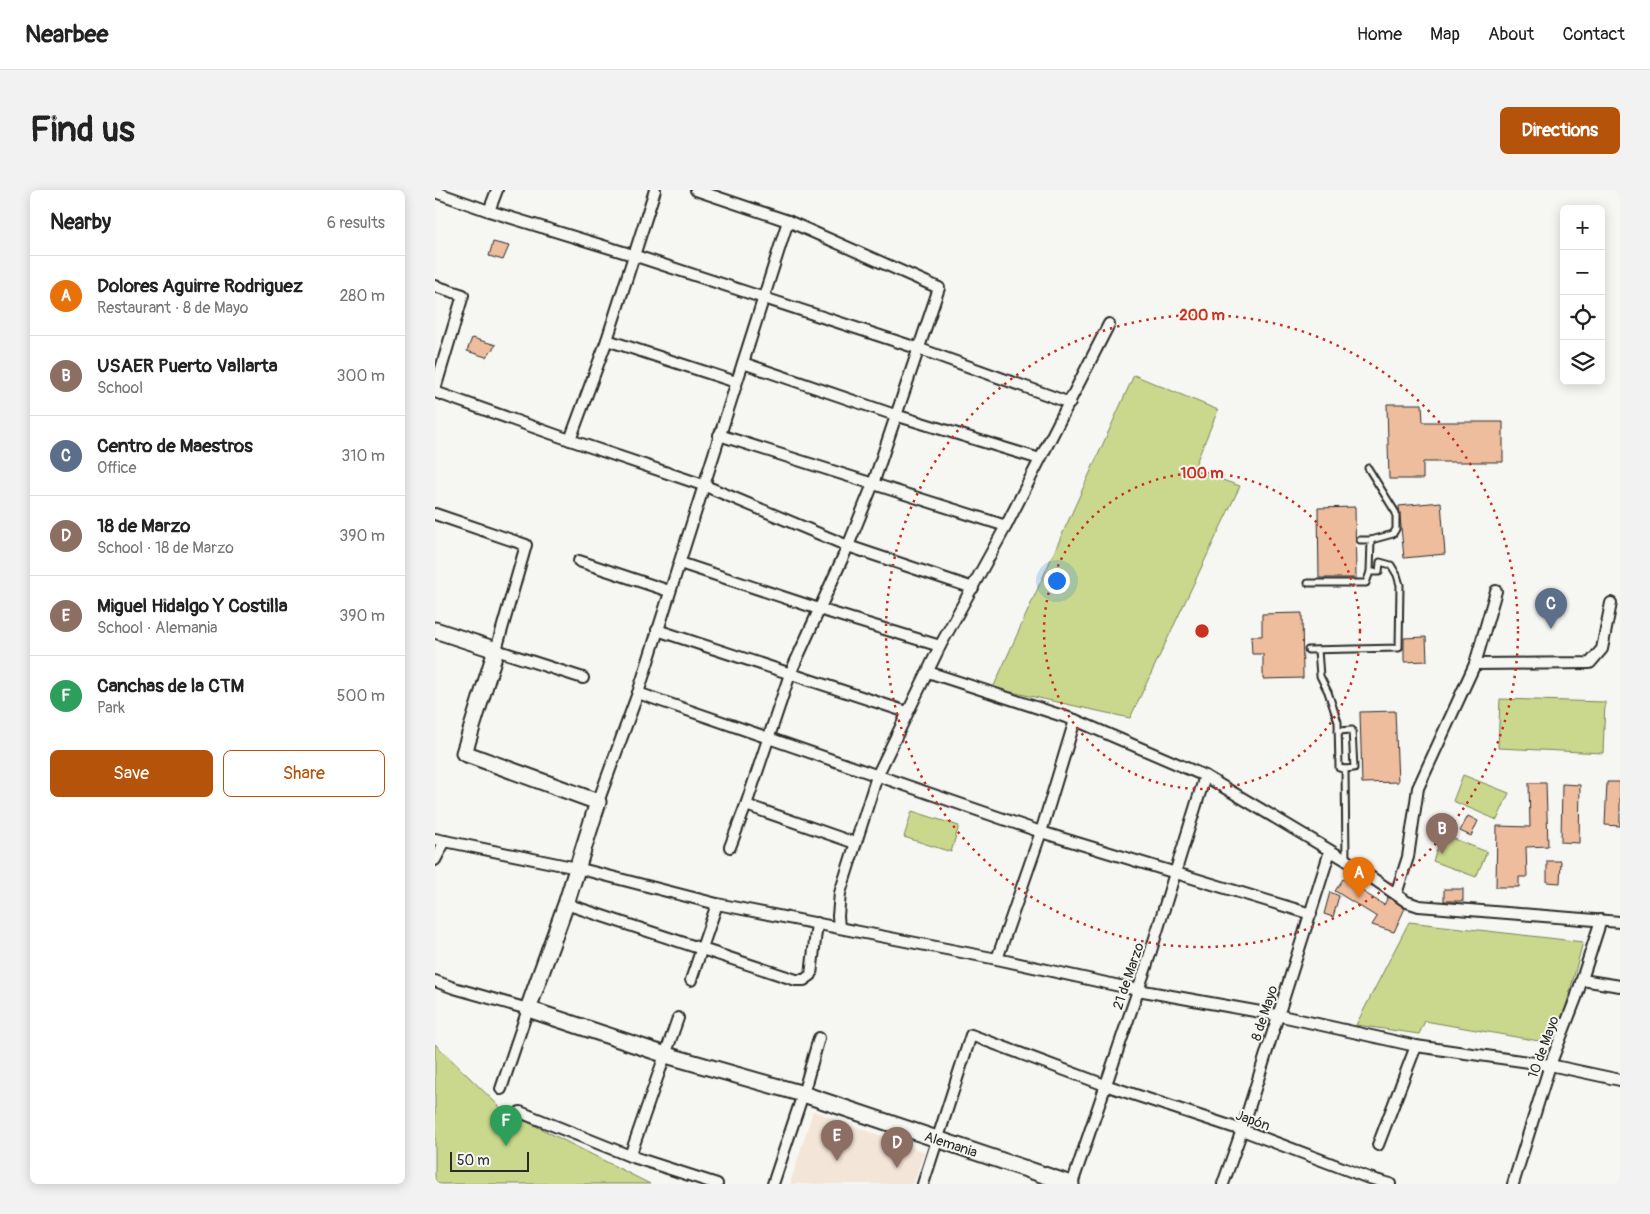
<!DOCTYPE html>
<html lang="en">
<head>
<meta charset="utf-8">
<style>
  body { margin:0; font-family:Pangolin,sans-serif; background:#f2f2f2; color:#222 }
  .controls { position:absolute; right:15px; top:15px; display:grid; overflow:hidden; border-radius:8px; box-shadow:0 2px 12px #0003 }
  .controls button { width:45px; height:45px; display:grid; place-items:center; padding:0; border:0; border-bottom:1px solid #e0e0e0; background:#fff; color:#222; font:25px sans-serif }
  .scale { position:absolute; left:15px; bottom:12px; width:79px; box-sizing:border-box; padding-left:5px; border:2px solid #2b2b2b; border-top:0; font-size:14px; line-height:18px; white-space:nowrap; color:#2b2b2b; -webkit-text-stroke:4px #f6f6f2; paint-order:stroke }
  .you { position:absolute; left:621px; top:390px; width:18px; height:18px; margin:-12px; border:4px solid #fff; border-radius:50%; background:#1a73e8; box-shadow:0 0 0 8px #1a73e833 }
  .badge { display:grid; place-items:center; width:32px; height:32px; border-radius:50%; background:#b45309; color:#fff; font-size:16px; font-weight:700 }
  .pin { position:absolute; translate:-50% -41px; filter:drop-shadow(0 1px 2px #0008) }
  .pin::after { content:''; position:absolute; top:26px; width:18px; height:15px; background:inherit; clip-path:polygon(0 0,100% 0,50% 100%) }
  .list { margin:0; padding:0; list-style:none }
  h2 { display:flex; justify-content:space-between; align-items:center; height:65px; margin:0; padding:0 20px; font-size:21px }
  h2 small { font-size:16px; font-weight:400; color:#767676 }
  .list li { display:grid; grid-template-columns:32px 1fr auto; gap:15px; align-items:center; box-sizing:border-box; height:80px; padding:0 20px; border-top:1px solid #e0e0e0 }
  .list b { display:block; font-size:19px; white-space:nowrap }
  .list p { margin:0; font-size:16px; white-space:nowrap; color:#767676 }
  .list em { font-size:16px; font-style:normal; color:#767676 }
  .actions { display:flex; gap:10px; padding:15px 20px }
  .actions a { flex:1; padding:11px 0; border:1px solid #b45309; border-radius:8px; text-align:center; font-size:18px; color:#b45309 }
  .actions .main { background:#b45309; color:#fff }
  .icon { flex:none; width:28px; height:28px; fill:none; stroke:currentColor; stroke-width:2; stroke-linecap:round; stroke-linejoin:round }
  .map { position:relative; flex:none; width:1185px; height:994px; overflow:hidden; border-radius:8px }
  header { display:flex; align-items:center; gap:30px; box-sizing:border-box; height:70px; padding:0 25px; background:#fff; border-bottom:1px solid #e0e0e0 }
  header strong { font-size:24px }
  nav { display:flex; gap:28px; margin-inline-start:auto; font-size:18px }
  .intro { display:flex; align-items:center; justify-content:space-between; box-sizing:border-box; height:120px; padding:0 30px }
  h1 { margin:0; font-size:35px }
  .button { padding:12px 22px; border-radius:8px; background:#b45309; color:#fff; font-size:18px; font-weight:700 }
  main { display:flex; gap:30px; padding:0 30px }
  aside { flex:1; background:#fff; border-radius:8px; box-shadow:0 2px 12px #0003 }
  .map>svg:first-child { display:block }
  .built { fill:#f4e5d9 }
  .green { fill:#c9d88c; stroke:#7a825c }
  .building { fill:#eebd9e; stroke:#2b2b2b }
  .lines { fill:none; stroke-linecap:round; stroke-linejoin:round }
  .lane-casing { stroke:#2b2b2b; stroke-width:9 }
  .street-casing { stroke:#2b2b2b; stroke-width:14 }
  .secondary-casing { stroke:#2b2b2b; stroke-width:19 }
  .lane { stroke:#f6f6f2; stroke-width:5 }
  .street { stroke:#f6f6f2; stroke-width:10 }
  .secondary { stroke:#f6f6f2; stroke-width:15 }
  .ring { fill:none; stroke:#c8321e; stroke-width:2.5; stroke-dasharray:2.5 5 }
  .labels { text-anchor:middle; stroke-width:4; stroke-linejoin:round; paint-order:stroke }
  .street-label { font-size:14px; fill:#2b2b2b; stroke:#f6f6f2 }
  .centre { fill:#c8321e; stroke:#f6f6f2; stroke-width:2.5 }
  .ring-label { font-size:15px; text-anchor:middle; font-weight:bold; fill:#c8321e; stroke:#f6f6f2; stroke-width:4; stroke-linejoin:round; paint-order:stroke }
</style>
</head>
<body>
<header>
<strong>Nearbee</strong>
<nav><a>Home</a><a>Map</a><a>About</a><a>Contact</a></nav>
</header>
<div class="intro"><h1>Find us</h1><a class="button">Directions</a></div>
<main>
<aside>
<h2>Nearby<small>6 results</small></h2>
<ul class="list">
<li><span class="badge" style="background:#e8710a">A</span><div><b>Dolores Aguirre Rodriguez</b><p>Restaurant · 8 de Mayo</p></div><em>280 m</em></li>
<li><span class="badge" style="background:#8d6e63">B</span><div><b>USAER Puerto Vallarta</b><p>School</p></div><em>300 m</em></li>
<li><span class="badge" style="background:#5c6f8a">C</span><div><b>Centro de Maestros</b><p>Office</p></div><em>310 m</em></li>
<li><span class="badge" style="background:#8d6e63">D</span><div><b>18 de Marzo</b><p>School · 18 de Marzo</p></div><em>390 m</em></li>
<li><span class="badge" style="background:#8d6e63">E</span><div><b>Miguel Hidalgo Y Costilla</b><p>School · Alemania</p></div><em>390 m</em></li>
<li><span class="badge" style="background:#2e9e5b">F</span><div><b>Canchas de la CTM</b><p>Park</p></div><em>500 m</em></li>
</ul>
<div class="actions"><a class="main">Save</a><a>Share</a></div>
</aside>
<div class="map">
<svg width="1185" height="994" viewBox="0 0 1185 994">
  <rect width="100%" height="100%" fill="#f6f6f2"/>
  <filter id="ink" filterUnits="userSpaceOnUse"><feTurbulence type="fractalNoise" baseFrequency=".02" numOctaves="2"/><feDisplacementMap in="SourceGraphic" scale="10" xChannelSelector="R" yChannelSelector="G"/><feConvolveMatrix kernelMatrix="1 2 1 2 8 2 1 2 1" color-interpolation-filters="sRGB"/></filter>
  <g filter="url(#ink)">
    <!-- built -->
    <path class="built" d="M378 921 489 962 478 994H355Z"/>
    <!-- green -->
    <g class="green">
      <path d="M699 185 783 220 758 280 805 296 695 528 558 498Z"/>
      <path d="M1065 509 1170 512 1168 563 1063 558Z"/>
      <path d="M1028 585 1074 603 1062 630 1018 611Z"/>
      <path d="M477 621 524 636 516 662 469 647Z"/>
      <path d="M1007 644 1052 662 1041 687 998 671Z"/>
      <path d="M974 732 1148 752 1121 854 990 831 984 844 921 835Z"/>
      <path d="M0 854 67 919 215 994H0Z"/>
    </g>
    <!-- building -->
    <g class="building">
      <path d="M58 52 74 56 68 70 54 66Z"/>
      <path d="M37 148 61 155 51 167 32 161Z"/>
      <path d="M952 214H987L988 232H1068V272H988V289H954Z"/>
      <path d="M1006 312 1010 364 969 368 964 316Z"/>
      <path d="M920 317 921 388H884L883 318Z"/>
      <path d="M867 423 868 488 828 489V464H817L816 446H827V424Z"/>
      <path d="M991 447 992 471 969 472V448Z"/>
      <path d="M960 521 963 592 927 593 925 522Z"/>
      <path d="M1172 592H1185V636L1170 635Z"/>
      <path d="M1094 593H1111L1113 656 1091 657 1092 687H1084V697H1061L1062 636 1095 637Z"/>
      <path d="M1127 594 1145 595 1144 653 1126 652Z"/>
      <path d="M1033 626 1043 631 1036 646 1025 641Z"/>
      <path d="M1112 671H1126L1125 693 1112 692Z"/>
      <path d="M908 689 949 715 953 707 970 718 959 742 937 735 942 727 900 701Z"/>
      <rect x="1009" y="699" width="19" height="12"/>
      <path d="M895 702 904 706 898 727 889 724Z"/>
    </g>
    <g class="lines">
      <!-- lane casing -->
      <g class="lane-casing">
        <g id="lane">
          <path d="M925 350H936L958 344 961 339V323L933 278"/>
          <path d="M873 393H931L935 382 936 350"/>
          <path d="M873 460 964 458 965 395 962 385 956 375 945 372 944 382H935"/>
          <path d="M883 460 885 486 893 502 903 532 904 578 910 579 911 670"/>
          <path d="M903 541 917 540 919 578 910 579"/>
        </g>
      </g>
      <!-- street casing -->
      <g class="street-casing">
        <g id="street">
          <path d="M261 0 353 31 504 98 438 294 413 356 355 484 311 615 295 657"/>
          <path d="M0 2 54 21 198 65 485 159 635 213"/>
          <path d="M54 21 62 0"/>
          <path d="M0 96 28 105 0 199"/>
          <path d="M172 150 301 192"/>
          <path d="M308 173 460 225 605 269"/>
          <path d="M0 202 135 250 268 295 413 356 538 398"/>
          <path d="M284 245 571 336"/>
          <path d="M135 250 172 150 220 0"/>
          <path d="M0 324 91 355 61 460 148 488"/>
          <path d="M144 371 234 401"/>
          <path d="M245 373 384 419 505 456"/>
          <path d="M222 440 472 522"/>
          <path d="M1040 474 1155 473 1167 459 1176 413"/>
          <path d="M493 482 640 530 770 586 911 670 972 712 984 716 1185 732"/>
          <path d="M203 503 606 642 876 724"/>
          <path d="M163 612 203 503 353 31"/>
          <path d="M311 615 420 653"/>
          <path d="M0 649 142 678 282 714 562 769 703 800 842 825 981 856 1115 875 1185 890"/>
          <path d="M0 670 10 651"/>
          <path d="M961 704 973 667 983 598 1040 474 1061 401"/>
          <path d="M131 714 361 790H369L376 785 382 733"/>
          <path d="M404 738 403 726 405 703 442 586 505 456 571 336 674 134"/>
          <path d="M562 769 606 642 640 530"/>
          <path d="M256 790 282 714"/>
          <path d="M1147 790 1185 796"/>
          <path d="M0 791 19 798 93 819 66 899"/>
          <path d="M85 922 195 966 282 994"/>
          <path d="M943 955 981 856"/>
          <path d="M195 966 243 828"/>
          <path d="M338 994 368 904 384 848"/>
          <path d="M488 994 536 845 670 895 807 940 934 988 955 994"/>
          <path d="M637 994 711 777 770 586"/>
          <path d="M788 994 807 940 895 661"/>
          <path d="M1078 994 1115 875 1141 808 1166 730"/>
        </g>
      </g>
      <!-- secondary casing -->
      <g class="secondary-casing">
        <path id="secondary" d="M0 440 61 460 29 563 163 612 131 714 93 819 231 865 368 904 636 994"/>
      </g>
      <!-- lane -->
      <use href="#lane" class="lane"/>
      <!-- street -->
      <use href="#street" class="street"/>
      <!-- secondary -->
      <use href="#secondary" class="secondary"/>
    </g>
  </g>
  <!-- distance rings -->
  <g class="ring">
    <circle cx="767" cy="441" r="158"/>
    <circle cx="767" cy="441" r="316"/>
  </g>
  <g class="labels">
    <!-- street labels -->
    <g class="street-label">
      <text transform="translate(693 786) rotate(-71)" y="5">21 de Marzo</text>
      <text transform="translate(829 823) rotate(-72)" y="5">8 de Mayo</text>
      <text transform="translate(1108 857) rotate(-70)" y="5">10 de Mayo</text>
      <text transform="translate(818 930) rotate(20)" y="5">Japón</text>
      <text transform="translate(516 954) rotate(18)" y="5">Alemania</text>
    </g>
  </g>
  <circle cx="767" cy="441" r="8" class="centre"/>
  <g class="ring-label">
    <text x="767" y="130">200 m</text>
    <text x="767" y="288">100 m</text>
  </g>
</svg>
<div class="controls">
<button>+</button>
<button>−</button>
<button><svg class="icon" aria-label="locate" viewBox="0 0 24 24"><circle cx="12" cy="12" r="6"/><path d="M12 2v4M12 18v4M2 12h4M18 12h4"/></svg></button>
<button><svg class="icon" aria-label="layers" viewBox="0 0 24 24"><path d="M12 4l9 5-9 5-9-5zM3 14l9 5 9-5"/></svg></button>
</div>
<div class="scale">50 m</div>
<div class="you"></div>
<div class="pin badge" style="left:924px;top:708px;background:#e8710a">A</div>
<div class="pin badge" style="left:1007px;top:664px;background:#8d6e63">B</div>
<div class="pin badge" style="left:1116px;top:439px;background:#5c6f8a">C</div>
<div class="pin badge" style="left:462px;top:978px;background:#8d6e63">D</div>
<div class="pin badge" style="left:402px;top:971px;background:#8d6e63">E</div>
<div class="pin badge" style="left:71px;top:956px;background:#2e9e5b">F</div>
</div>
</main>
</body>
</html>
